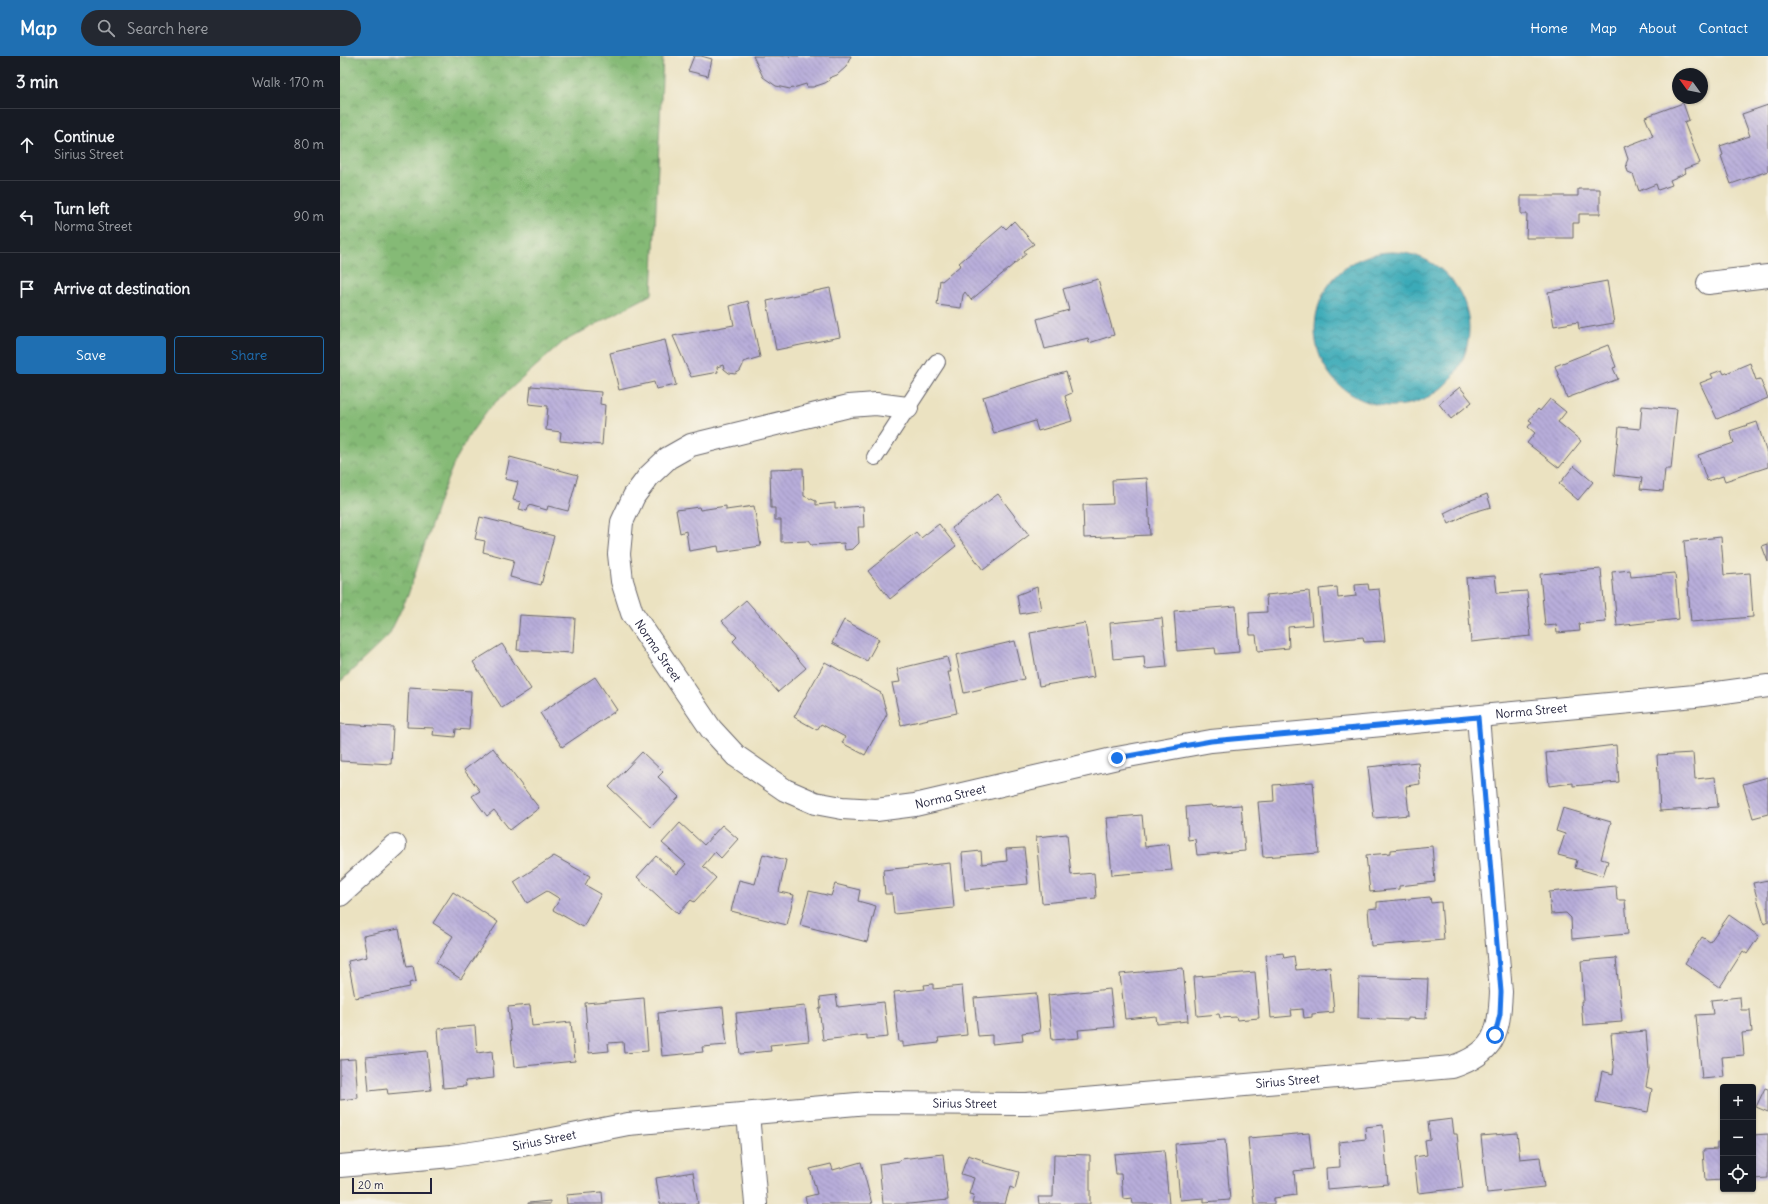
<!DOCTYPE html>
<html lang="en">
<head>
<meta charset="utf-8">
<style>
  body { margin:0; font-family:Delius,sans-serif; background:#242831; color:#f1f3f6 }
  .controls { position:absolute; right:12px; bottom:12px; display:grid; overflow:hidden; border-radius:4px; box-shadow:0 1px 3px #0004 }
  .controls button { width:36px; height:36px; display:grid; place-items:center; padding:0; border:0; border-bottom:1px solid #363941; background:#171b24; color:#f1f3f6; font:20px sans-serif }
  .compass { position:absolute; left:1332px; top:12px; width:36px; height:36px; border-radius:50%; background:#171b24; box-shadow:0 1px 3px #0004; rotate:303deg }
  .scale { position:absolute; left:12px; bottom:10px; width:80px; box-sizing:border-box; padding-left:4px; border:2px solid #22223b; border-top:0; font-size:11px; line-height:14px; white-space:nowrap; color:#22223b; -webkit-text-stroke:3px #f7f3e8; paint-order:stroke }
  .stop { position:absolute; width:12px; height:12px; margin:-9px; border:3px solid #1a73e8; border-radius:50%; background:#fff }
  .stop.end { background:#1a73e8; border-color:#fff; box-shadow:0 1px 4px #0008 }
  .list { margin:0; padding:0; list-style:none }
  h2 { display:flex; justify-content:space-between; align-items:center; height:52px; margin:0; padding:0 16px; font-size:17px }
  h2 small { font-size:13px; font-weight:400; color:#9ea1a6 }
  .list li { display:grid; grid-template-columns:26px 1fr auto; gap:12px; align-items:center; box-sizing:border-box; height:72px; padding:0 16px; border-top:1px solid #363941 }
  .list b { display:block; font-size:15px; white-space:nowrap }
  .list p { margin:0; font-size:13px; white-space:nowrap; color:#9ea1a6 }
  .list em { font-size:13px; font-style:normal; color:#9ea1a6 }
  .actions { display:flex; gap:8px; padding:12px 16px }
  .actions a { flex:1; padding:9px 0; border:1px solid #1f6fb2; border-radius:4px; text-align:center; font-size:14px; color:#1f6fb2 }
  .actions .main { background:#1f6fb2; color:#fff }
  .icon { flex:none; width:22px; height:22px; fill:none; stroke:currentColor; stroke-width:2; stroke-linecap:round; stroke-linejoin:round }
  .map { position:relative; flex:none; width:1428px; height:1148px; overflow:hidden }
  header { display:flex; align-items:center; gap:24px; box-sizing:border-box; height:56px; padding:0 20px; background:#1f6fb2; color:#fff }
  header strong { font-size:19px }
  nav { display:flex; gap:22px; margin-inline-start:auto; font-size:14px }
  .search { width:280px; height:36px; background:#242831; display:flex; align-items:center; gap:10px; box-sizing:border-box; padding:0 14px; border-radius:22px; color:#9ea1a6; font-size:15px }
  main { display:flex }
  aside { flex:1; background:#171b24 }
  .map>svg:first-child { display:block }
  .forest { fill:url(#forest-crowns); stroke:#546e58 }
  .water { fill:url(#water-waves); stroke:#2e667a }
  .building { fill:url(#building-back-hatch) }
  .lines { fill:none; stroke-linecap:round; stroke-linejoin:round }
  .lane-casing { stroke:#68656a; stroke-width:18 }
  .street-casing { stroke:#68656a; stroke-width:24 }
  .lane { stroke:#fff; stroke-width:16 }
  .street { stroke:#fff; stroke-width:22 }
  .route { stroke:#1a73e8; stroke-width:5 }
  .labels { text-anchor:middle; stroke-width:3; stroke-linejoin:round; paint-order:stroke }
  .street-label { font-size:12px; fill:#22223b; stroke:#f7f3e8 }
</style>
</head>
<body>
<header>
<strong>Map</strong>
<div class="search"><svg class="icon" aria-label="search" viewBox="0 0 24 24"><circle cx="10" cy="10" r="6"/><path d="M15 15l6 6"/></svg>Search here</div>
<nav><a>Home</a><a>Map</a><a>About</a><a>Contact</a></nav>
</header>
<main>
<aside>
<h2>3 min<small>Walk · 170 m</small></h2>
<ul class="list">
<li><svg class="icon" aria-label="ahead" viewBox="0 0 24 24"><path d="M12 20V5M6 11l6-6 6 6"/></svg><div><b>Continue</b><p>Sirius Street</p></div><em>80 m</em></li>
<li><svg class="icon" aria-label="left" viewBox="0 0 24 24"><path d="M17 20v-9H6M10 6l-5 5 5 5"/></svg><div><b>Turn left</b><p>Norma Street</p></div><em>90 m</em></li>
<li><svg class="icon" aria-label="arrive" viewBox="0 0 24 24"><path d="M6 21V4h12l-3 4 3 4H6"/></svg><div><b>Arrive at destination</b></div></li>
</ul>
<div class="actions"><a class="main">Save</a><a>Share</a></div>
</aside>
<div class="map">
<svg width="1428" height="1148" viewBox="0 0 1428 1148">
  <defs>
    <pattern id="forest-crowns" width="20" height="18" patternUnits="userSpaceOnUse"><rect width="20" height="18" fill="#85ba76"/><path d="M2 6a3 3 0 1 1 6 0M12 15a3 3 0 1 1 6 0" fill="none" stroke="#6c9762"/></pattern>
    <pattern id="water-waves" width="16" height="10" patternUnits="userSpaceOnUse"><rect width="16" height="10" fill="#3aaab8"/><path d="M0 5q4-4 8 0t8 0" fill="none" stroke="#308a97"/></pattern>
    <pattern id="building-back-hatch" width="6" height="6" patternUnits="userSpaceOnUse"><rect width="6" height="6" fill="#b8adda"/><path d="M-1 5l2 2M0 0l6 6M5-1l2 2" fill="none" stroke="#958cb2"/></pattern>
  </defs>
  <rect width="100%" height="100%" fill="#f7f3e8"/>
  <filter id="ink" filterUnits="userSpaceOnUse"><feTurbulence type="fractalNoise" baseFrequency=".025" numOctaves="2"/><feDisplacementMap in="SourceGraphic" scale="8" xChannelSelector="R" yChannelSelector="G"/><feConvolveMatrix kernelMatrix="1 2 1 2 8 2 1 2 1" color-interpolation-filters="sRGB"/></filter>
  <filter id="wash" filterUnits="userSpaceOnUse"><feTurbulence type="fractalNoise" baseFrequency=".012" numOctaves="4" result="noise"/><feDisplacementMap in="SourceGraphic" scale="16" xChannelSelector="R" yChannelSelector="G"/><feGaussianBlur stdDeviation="0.9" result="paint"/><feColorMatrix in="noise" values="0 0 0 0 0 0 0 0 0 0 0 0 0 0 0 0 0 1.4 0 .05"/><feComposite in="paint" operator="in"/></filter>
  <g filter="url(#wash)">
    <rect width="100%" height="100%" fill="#ebe2c1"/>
    <!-- forest -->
    <path class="forest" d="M0 0H323L312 238 223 286 149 352 130 378 114 407 101 439 68 539 49 579 0 626Z"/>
    <!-- water -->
    <circle class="water" cx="1052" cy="273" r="77"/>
    <g id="blocks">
      <!-- building -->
      <g class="building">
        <path d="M354 0H361L372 3 368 20 348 15Z"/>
        <path d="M413 0H511L506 11 497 19 489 22 490 24 485 27 473 31H467L466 28 450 33 436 30 423 21Z"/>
        <path d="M1343 47 1349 64 1344 66 1360 107 1344 113 1346 117 1330 124 1332 129 1318 134 1316 128 1299 135 1293 118 1288 116 1286 108 1288 103 1284 91 1313 80 1305 61Z"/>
        <path d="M1428 49V115L1391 128 1381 100 1383 99 1380 90 1410 80 1402 58Z"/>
        <path d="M1238 133H1260V158H1239V167H1233V182H1186L1187 158H1181V140H1238Z"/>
        <path d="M674 165 694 188 684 195 686 198 631 244 625 236 623 239 621 252 597 249 600 224 602 225 621 209 619 207 663 170 666 173Z"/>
        <path d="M758 223 774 279 749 287 748 282 705 293 697 263 729 254 723 233Z"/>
        <path d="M1267 225 1274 267 1239 273 1238 266 1214 270 1208 236Z"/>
        <path d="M490 232 500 281 436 294 427 245Z"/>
        <path d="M408 245 420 301 403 306V309L400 315 395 318 389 317 384 313 383 309 377 311 378 316 351 321 333 280 394 269 390 250Z"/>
        <path d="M325 284 336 329 316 333 314 326 279 334 270 297Z"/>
        <path d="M1268 289 1276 311 1273 312 1278 323 1227 342 1215 310Z"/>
        <path d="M1410 307 1416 324 1420 323 1428 342 1377 363 1360 327 1373 322 1371 318 1382 314 1384 318Z"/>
        <path d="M726 316 732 337 725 340 732 365 698 375 695 365 654 378 643 341Z"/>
        <path d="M191 330 261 336 260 348 265 349 262 389 220 385 221 376 206 374 208 350 189 348Z"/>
        <path d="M1120 331 1132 346 1111 363 1099 348Z"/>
        <path d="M1210 343 1226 356 1218 366 1241 385 1219 412 1187 387 1195 377 1188 371 1192 366 1189 364 1198 353 1200 355Z"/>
        <path d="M1302 350 1337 353 1331 413H1325L1323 435 1300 433 1302 422 1274 419 1279 371 1300 373Z"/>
        <path d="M1417 366 1428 401V411L1385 425 1383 420 1367 425 1358 399 1394 387 1390 375Z"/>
        <path d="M170 401 238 419 228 455 208 450 207 454 189 449 187 455 179 453 181 446 173 444 178 426 165 423Z"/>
        <path d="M1234 410 1253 426 1238 444 1219 428Z"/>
        <path d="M463 412 464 440 476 445V449L495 447V452L523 450 524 471H518L519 487 513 493 505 494 504 487 471 489 468 485 441 486V464H435V452H431L430 413Z"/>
        <path d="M807 422 810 479 744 482 743 449 773 448 772 424Z"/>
        <path d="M658 438 689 479 643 514 612 472Z"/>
        <path d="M1147 438 1151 451 1130 457 1109 468 1104 457 1126 446Z"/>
        <path d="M386 450V454L414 450 421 490 379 496 378 490 349 495 346 475 340 477 336 454 359 451 360 454Z"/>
        <path d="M140 461 214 480 201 529 170 521 174 504 143 496 145 485 135 483Z"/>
        <path d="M599 468 616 490 550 543 528 515 576 476 581 482Z"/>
        <path d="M1381 481 1384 519 1410 517 1413 561 1351 566 1344 485Z"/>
        <path d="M1428 488V506L1422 490Z"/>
        <path d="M1261 513 1266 566 1239 568 1240 575 1217 577 1216 569 1205 570 1200 518Z"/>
        <path d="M1290 514 1291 521 1335 517 1339 563 1277 570 1272 516Z"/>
        <path d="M1155 520 1157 537 1187 535 1191 580 1131 586 1126 522Z"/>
        <path d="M1028 528 1029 534 1039 533 1045 585 1024 586 1023 581 984 585 979 533 997 531 998 542 1016 540 1015 529Z"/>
        <path d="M697 531 701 554 680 558 677 539Z"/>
        <path d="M969 535 972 569 948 571 949 592 918 595 916 579H910L909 557 927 556 926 539Z"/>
        <path d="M406 544 466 612 438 636 393 585 397 581 382 565Z"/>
        <path d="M896 550 899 596 876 598 875 592 837 595 834 555Z"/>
        <path d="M180 559 235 562 233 597 177 594Z"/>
        <path d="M822 562 827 611 805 613 804 600 773 603 770 567Z"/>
        <path d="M504 564 539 583 527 605 492 587Z"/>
        <path d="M745 567 754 621 699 630 690 577Z"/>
        <path d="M675 585 684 623 624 637 616 599Z"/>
        <path d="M162 588 191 633 162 652 133 606Z"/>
        <path d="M607 601 611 616H608L617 657 561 669 552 627 560 626 557 613Z"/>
        <path d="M485 606 541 637 547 658 525 699 502 687 505 681 481 668 477 674 454 661Z"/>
        <path d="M255 621 277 654 222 691 200 657Z"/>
        <path d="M69 631 131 635 129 674 116 673 115 681 93 679 94 672 67 671Z"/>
        <path d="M0 668 53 671 51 708 0 705Z"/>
        <path d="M1276 689 1279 726 1233 730V727L1209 730 1206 697Z"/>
        <path d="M153 692 199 752 170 774 154 754 147 760 132 740 140 735 124 714Z"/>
        <path d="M302 696 323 716 318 721 339 741 311 771 269 731Z"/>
        <path d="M1353 697 1355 723 1375 721 1378 751 1320 755 1317 699Z"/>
        <path d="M1078 706 1080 728 1066 730 1069 759 1034 762 1028 711Z"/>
        <path d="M1428 721V758L1413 762 1403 728Z"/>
        <path d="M973 726 979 797 923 801 918 746 934 745 933 729Z"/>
        <path d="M872 749 873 751 901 749 905 795 857 799 855 783 848 784 846 751Z"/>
        <path d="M1223 752 1271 766 1261 803 1268 805 1263 820 1235 812 1237 804 1218 799 1225 778 1216 775Z"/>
        <path d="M802 759 805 791 829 788 832 814 772 819 767 762Z"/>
        <path d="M340 767 364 789 382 769 398 783 381 802 375 796 363 810 376 822 354 846 351 844 338 858 297 821 316 800 337 818 346 808 322 787Z"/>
        <path d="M727 778 731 819 754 817 756 842 702 847 696 781Z"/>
        <path d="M1092 790 1095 826 1059 830V833L1030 836 1026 799 1051 797V794Z"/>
        <path d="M684 792 688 828 625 834 622 797 641 795 642 808 667 805 666 793Z"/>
        <path d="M423 798 446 804 439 836 454 839 447 869 391 855 399 824 415 828Z"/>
        <path d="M214 800 250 820 245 829 261 838 243 871 213 854 220 843 207 835 187 847 174 826Z"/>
        <path d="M610 807 614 852 554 858 552 838H545L543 814Z"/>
        <path d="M1428 824V866L1424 868 1413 827Z"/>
        <path d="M495 828 520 834 518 845 536 850 527 886 460 869 469 835 491 840Z"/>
        <path d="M1276 830 1277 844H1285L1288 878 1232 883 1231 862 1226 857 1211 858 1209 836Z"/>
        <path d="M113 836 158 866 121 923 96 907 113 880 93 867Z"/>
        <path d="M1090 841 1091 847 1101 846 1104 884 1031 890 1028 853 1037 852V846Z"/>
        <path d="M1389 859 1419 880 1407 898 1403 895 1380 931 1345 907 1362 881 1370 886Z"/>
        <path d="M59 873 67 911 73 910 76 925 69 927 70 931 15 942 8 905 27 901 23 880Z"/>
        <path d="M943 897 944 902 954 900 956 914 990 911 994 956 972 958V961L964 962 963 953 951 954 952 960 931 962 926 899Z"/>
        <path d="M1276 902 1282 966 1243 969 1241 945H1244L1241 905Z"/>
        <path d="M843 912 848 965 817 968 816 960 785 963 780 918Z"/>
        <path d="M915 916 919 962 897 964 896 961 880 962 879 958 857 960 854 921Z"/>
        <path d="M1019 921 1088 923 1086 963 1068 962V964L1018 962Z"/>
        <path d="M593 928V933L622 930 627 979 598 982 599 987 563 991V986H559L554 936 585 933 584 929Z"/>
        <path d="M770 933 774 971 738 974 739 982 712 984 708 939Z"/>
        <path d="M696 937 700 975 682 977 683 985 652 988V979L638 980 634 942Z"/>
        <path d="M496 939 498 951 544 946 548 981 527 983V979L483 984 479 952H481L480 941Z"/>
        <path d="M1400 941 1401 954H1410L1412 976 1402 977 1404 999 1382 1001 1384 1021 1362 1023 1356 959 1373 958 1371 944Z"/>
        <path d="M304 942 308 995 284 997 283 986 268 987 269 995 249 997 245 947Z"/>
        <path d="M190 949 192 970 231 966 235 1005 174 1011 168 951Z"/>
        <path d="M465 950 469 985 430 989 431 995 400 998 396 957Z"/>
        <path d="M383 951 387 989 362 991 363 996 322 1000 318 957Z"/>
        <path d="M135 970 137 997 152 995 154 1022 125 1025 126 1030 103 1032 98 973Z"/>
        <path d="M1306 975 1309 1013 1306 1031 1312 1033 1308 1056 1256 1046 1262 1015 1273 1018 1274 1011 1271 978Z"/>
        <path d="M87 995 91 1034 48 1038 47 1033 29 1035 26 1001Z"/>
        <path d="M15 1003 18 1042 0 1044V1004Z"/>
        <path d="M1425 1032 1428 1033V1056L1416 1051Z"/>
        <path d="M1112 1063 1114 1078H1117L1123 1132 1078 1137 1074 1101 1087 1099 1085 1084 1090 1083 1088 1066Z"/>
        <path d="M1043 1069 1048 1128 987 1133 986 1112 1000 1111 999 1086 1026 1083 1025 1071Z"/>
        <path d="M969 1077 973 1113 954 1115 956 1139 934 1142V1148H914L908 1082Z"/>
        <path d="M1177 1077 1180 1103 1200 1101 1204 1131 1147 1137 1141 1080Z"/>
        <path d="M1428 1078V1122L1413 1123V1079Z"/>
        <path d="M885 1084 890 1144 864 1146V1142L840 1144 835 1088Z"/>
        <path d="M1377 1087H1383V1124L1365 1125 1363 1094 1377 1093Z"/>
        <path d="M824 1094 829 1148H793L792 1142 783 1143 781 1118H776L774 1098Z"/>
        <path d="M603 1098 608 1144 569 1148H543L539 1108 560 1105 561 1103Z"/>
        <path d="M714 1098 750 1099V1148H699L698 1141H713Z"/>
        <path d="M628 1099 643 1104 642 1106 679 1116 675 1133 670 1131 665 1148H632L634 1139 629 1138 634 1122 621 1118Z"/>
        <path d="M521 1106 532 1148H467L465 1141 477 1138 470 1113 491 1108 493 1114Z"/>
        <path d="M353 1116 358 1148H320L316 1122Z"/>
        <path d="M262 1136 263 1148H227L226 1139Z"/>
        <path d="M210 1145V1148H188V1147Z"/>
      </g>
    </g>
  </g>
  <g filter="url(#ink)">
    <use href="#blocks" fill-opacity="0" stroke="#68656a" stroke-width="1"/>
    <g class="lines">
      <!-- lane casing -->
      <g class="lane-casing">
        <path id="lane" d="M535 401 597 306"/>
      </g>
      <!-- street casing -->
      <g class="street-casing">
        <g id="street">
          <path d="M1368 227 1428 220"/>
          <path id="s1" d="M567 352 536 348 509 350 351 389 328 402 309 420 294 440 282 466 279 498 282 525 292 557 371 673 396 700 445 734 475 747 502 752 536 754 575 749 777 702 871 685 1355 640 1428 630"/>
          <path d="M0 839 55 789"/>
          <path d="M408 1058 416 1148"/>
          <path id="s2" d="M0 1110 111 1100 172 1091 288 1068 528 1047 687 1048 1112 1011C1155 997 1159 977 1161 936L1138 661"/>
        </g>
      </g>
      <!-- lane -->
      <use href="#lane" class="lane"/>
      <!-- street -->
      <use href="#street" class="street"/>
    </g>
  </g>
  <g class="lines" filter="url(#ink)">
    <!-- route -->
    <path class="route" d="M777 702 871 685 1138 661 1161 936 1160 958 1155 979"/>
  </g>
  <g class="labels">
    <!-- street labels -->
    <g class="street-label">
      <text dy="4" stroke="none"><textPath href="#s1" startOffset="466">Norma Street</textPath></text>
      <text dy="4" stroke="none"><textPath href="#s1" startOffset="1415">Norma Street</textPath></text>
      <text dy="4" stroke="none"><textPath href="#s1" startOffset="827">Norma Street</textPath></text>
      <text dy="4" stroke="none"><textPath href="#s2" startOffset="953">Sirius Street</textPath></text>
      <text dy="4" stroke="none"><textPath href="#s2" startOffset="629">Sirius Street</textPath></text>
      <text dy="4" stroke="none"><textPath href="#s2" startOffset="206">Sirius Street</textPath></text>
    </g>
  </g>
</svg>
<div class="controls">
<button>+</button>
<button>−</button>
<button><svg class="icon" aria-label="locate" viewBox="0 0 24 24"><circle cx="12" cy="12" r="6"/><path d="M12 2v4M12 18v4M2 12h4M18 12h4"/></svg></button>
</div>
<svg class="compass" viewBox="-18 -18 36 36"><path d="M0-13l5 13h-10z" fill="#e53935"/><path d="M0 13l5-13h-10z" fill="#9ea1a6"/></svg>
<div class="scale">20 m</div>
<div class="stop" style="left:1155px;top:979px"></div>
<div class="stop end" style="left:777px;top:702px"></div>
</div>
</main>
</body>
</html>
